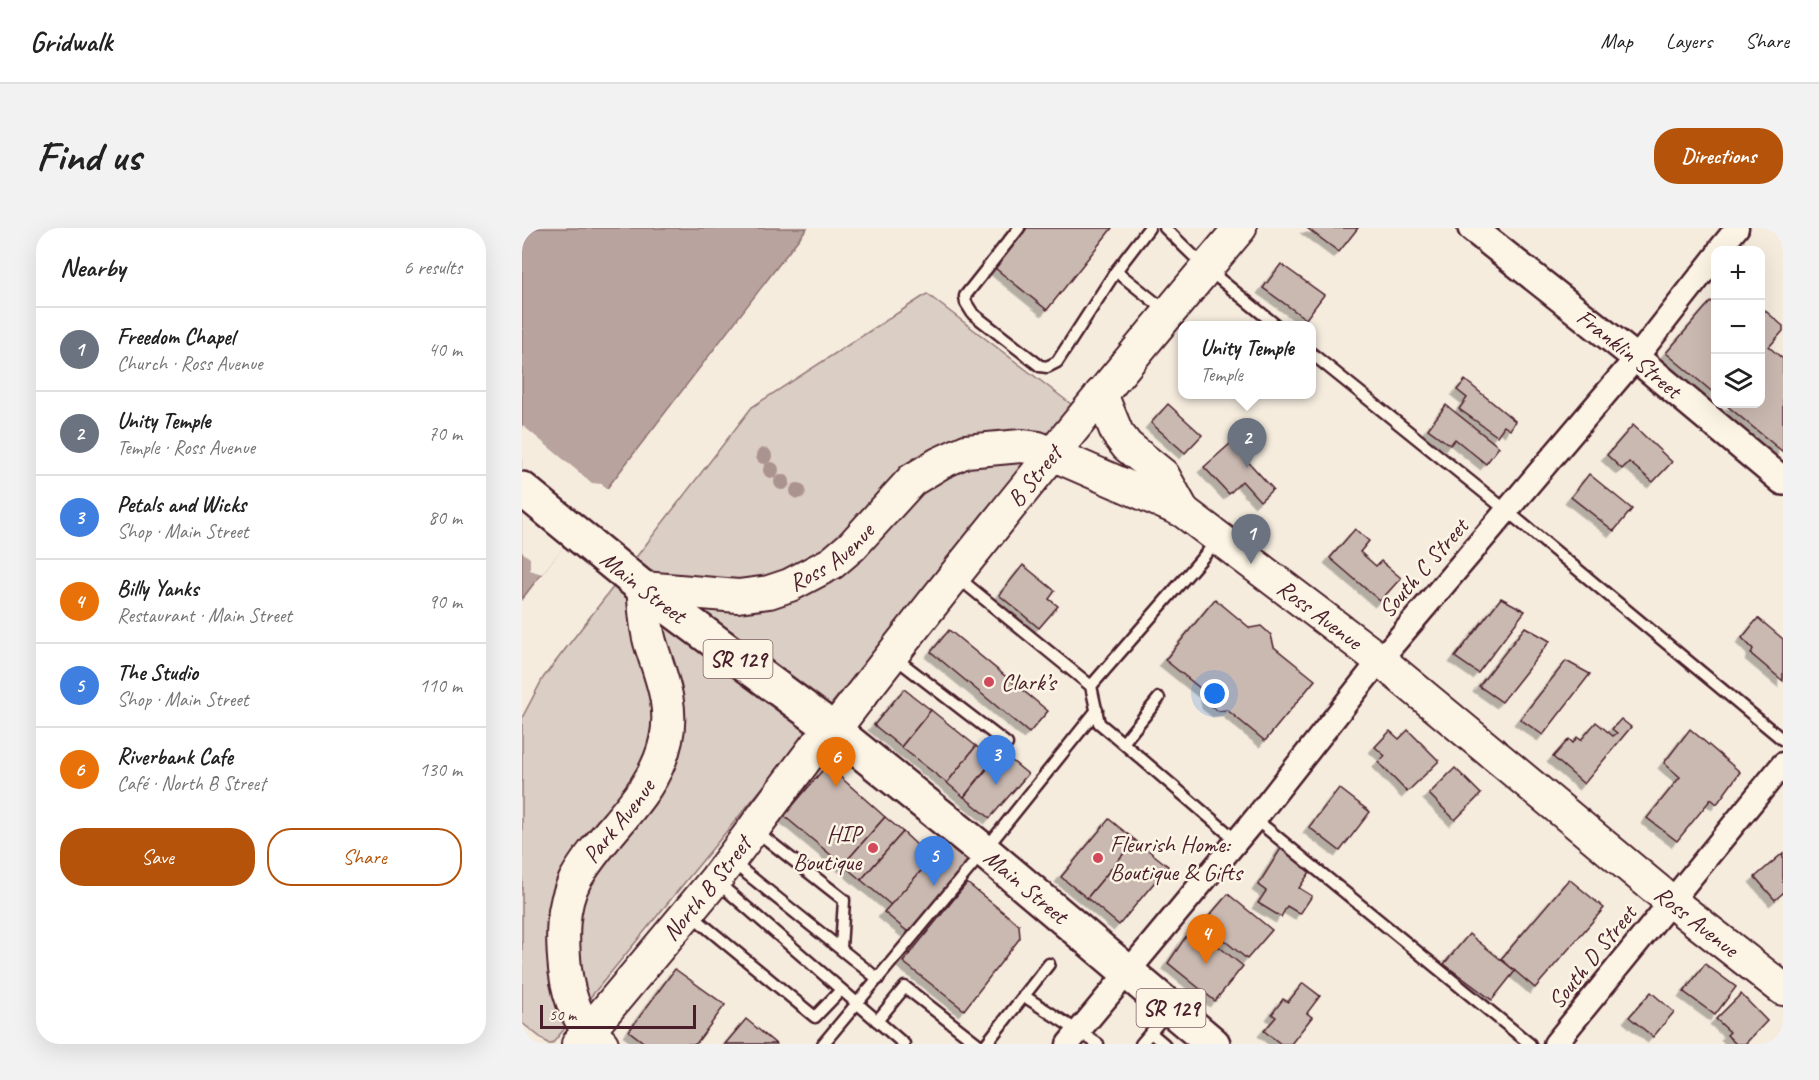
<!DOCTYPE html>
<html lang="en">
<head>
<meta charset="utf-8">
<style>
  body { margin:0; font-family:Caveat,sans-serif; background:#f2f2f2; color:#222 }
  .controls { position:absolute; right:18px; top:18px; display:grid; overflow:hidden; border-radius:12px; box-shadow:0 6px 24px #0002 }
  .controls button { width:54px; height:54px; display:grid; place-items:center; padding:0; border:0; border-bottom:2px solid #e0e0e0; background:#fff; color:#222; font:30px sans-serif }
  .scale { position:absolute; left:18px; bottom:15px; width:156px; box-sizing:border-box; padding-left:6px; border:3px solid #4a1f2b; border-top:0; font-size:16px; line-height:21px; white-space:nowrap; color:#4a1f2b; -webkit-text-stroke:4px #fcf5e5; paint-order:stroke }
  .you { position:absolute; left:693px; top:466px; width:21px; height:21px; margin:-15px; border:4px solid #fff; border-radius:50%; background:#1a73e8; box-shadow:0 0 0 9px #1a73e833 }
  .badge { display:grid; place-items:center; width:39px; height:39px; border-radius:50%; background:#b45309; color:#fff; font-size:20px; font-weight:700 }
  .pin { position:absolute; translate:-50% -50px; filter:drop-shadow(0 2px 3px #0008) }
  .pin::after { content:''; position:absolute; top:32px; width:21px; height:18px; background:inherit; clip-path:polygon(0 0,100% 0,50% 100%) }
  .popup { position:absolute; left:656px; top:93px; width:138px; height:78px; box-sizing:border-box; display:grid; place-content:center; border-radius:12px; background:#fff; filter:drop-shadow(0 2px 4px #0005); font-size:20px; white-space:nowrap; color:#767676 }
  .popup b { font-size:22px; color:#222 }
  .popup::after { content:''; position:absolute; left:50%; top:100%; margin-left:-12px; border:12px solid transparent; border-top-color:#fff }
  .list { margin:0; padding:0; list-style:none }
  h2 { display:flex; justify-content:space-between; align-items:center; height:78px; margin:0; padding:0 24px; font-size:26px }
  h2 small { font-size:20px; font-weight:400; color:#767676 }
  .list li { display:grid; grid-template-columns:39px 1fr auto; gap:18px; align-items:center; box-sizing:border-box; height:84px; padding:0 24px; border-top:2px solid #e0e0e0 }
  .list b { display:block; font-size:22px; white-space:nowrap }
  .list p { margin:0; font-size:20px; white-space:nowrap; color:#767676 }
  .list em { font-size:20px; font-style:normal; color:#767676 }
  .actions { display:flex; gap:12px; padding:18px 24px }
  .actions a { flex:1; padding:14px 0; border:2px solid #b45309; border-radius:24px; text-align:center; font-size:21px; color:#b45309 }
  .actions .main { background:#b45309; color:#fff }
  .icon { flex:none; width:33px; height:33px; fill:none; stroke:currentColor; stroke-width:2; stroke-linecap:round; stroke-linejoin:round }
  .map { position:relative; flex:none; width:1261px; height:816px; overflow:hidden; border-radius:24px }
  header { display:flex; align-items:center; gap:36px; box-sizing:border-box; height:84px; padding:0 30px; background:#fff; border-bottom:2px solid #e0e0e0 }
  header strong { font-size:28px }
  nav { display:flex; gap:33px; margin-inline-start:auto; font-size:21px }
  .intro { display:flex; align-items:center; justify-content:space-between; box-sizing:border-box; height:144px; padding:0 36px }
  h1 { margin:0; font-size:42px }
  .button { padding:15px 27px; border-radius:24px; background:#b45309; color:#fff; font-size:21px; font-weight:700 }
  main { display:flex; gap:36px; padding:0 36px }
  aside { flex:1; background:#fff; border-radius:24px; box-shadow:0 6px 24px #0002 }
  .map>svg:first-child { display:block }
  .green { fill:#dbcec4; stroke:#927678; stroke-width:1.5 }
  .water { fill:#b8a39e; stroke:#8c6e70; stroke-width:1.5 }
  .pier { fill:#f5ecde }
  .building { fill:#cab9b1; stroke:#4a1f2b; stroke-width:1.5; filter:url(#shadow) }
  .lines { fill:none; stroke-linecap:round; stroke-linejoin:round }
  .service-casing { stroke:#4a1f2b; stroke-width:15 }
  .minor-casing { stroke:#4a1f2b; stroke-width:27 }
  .tertiary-casing { stroke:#4a1f2b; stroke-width:32 }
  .secondary-casing { stroke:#4a1f2b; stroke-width:36 }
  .primary-casing { stroke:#4a1f2b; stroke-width:38 }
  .service { stroke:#fcf5e5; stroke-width:10 }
  .minor { stroke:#fcf5e5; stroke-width:22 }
  .tertiary { stroke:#fcf5e5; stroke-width:27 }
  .secondary { stroke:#fcf5e5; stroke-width:32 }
  .primary { stroke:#fcf5e5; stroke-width:33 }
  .tree { fill:#ab9390 }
  .poi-dot { fill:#d1495b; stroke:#fcf5e5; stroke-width:2 }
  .labels { text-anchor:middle; stroke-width:5; stroke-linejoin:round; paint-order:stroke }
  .shield { fill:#fcf5e5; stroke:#7f5f63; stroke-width:1.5 }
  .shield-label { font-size:22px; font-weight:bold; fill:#4a1f2b }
  .street-label { font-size:24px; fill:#4a1f2b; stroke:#fcf5e5 }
  .poi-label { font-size:24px; fill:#4a1f2b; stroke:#fcf5e5; text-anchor:start }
</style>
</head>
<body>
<header>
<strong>Gridwalk</strong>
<nav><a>Map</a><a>Layers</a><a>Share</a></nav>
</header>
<div class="intro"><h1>Find us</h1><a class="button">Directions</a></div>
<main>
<aside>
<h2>Nearby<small>6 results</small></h2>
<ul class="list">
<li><span class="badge" style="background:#6b7280">1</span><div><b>Freedom Chapel</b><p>Church · Ross Avenue</p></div><em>40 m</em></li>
<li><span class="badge" style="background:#6b7280">2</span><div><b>Unity Temple</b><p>Temple · Ross Avenue</p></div><em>70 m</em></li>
<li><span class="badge" style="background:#3f7fe0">3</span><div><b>Petals and Wicks</b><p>Shop · Main Street</p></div><em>80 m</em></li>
<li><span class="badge" style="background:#e8710a">4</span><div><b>Billy Yanks</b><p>Restaurant · Main Street</p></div><em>90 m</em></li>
<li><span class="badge" style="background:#3f7fe0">5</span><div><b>The Studio</b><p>Shop · Main Street</p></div><em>110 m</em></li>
<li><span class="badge" style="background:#e8710a">6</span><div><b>Riverbank Cafe</b><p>Café · North B Street</p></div><em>130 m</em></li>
</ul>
<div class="actions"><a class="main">Save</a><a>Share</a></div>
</aside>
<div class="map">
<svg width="1261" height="816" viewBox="0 0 1261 816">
  <defs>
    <filter id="shadow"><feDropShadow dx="-5.5" dy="5.5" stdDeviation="0" flood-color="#0004"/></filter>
  </defs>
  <rect width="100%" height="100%" fill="#f5ecde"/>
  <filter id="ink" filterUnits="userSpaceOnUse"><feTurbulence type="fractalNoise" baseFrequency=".0167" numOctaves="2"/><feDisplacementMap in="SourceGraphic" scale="12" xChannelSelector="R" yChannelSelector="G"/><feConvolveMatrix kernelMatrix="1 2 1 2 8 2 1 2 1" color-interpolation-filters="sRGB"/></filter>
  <g filter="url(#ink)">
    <!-- green -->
    <path class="green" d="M405 66 553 179 30 816H27L0 795V490L21 450 230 179Z"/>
    <!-- water -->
    <path class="water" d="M0 0H285L0 371Z"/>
    <!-- pier -->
    <path class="pier" d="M0 197 70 255 80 256 86 262 20 346 8 342V330L0 324Z"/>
    <!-- building -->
    <g class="building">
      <path d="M505 0H590L525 82 473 40Z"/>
      <path d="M785 0H836L817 24Z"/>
      <path d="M759 36 802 67 784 91 741 60Z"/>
      <path d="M1189 73 1194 77V167L1144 125Z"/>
      <path d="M1239 79 1261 98V103L1247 119 1261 131V224L1203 176H1238Z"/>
      <path d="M943 152 993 193 988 202 982 198 975 208 937 181 945 170 935 162Z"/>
      <path d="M646 176 680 207 663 225 629 195Z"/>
      <path d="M924 177 977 219 964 236 933 211 928 217 906 201Z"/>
      <path d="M1111 197 1150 234 1131 254 1107 234 1100 241 1085 227Z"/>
      <path d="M714 204 732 206 730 219 712 217Z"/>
      <path d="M709 215 751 261 738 273 720 253 707 266 682 239Z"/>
      <path d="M1067 246 1110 281 1092 303 1049 269Z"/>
      <path d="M833 301 847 313 838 324 854 338 859 333 879 350 858 373 808 330Z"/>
      <path d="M501 337 533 363 527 371 536 378 517 400 477 367Z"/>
      <path d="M979 370 1003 383 956 445 933 429Z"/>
      <path d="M693 371 728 400 739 398 749 407 752 419 793 452 743 513 705 482 696 483 686 475 684 465 643 432Z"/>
      <path d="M1236 390 1261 411V453L1229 426 1231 421 1220 410Z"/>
      <path d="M1003 399 1028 413 980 474 957 458Z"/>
      <path d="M427 402 526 483 507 505 409 424Z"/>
      <path d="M1044 433 1068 446 1021 507 998 491Z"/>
      <path d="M382 461 409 482 379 519 352 497Z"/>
      <path d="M409 482 454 518 425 555 379 519Z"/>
      <path d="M1099 491 1109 499 1062 556 1031 529 1047 511 1051 515 1055 509 1059 512 1074 494 1091 508 1095 505 1090 501Z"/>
      <path d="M1168 501 1218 544 1195 576 1189 571 1155 613 1125 590 1158 549 1142 535Z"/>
      <path d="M886 502 917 533 885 564 856 534 863 528 853 519 868 503 877 511Z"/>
      <path d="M454 518 471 532 442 569 425 555Z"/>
      <path d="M479 524 506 546 468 590 442 569Z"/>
      <path d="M305 537 363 589 321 637 262 588Z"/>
      <path d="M933 540 959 566 933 592 907 566Z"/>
      <path d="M817 560 848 584 818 623 787 599Z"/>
      <path d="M363 589 381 604 339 652 321 637Z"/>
      <path d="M587 591 613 612 565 670 539 649Z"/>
      <path d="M381 604 410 631 369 677 339 652Z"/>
      <path d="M613 612 646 638 597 697 565 670Z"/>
      <path d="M425 614 454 639 392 709 362 684Z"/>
      <path d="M763 614 788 629 782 639 788 644 777 660 790 668 778 686 765 678 759 689 736 675 744 663 736 657Z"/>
      <path d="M1261 625V665L1253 672 1233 649Z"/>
      <path d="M1047 651 1082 680 1013 760 979 731Z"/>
      <path d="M445 655 497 697 498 710 442 782 381 734Z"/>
      <path d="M706 666 750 702 725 731 681 695Z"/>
      <path d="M671 698 721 738 693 773 646 735Z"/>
      <path d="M947 706 993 743 970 772 922 736Z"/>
      <path d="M1183 736 1214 759 1193 787 1162 764Z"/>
      <path d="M153 741 203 777 174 816H124L107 803Z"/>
      <path d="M781 755 798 768 785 785 790 789 769 816H759L742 803 754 789 750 786 761 771 766 774Z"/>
      <path d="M1129 764 1152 784 1131 809 1107 789Z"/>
      <path d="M1219 766 1245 793 1223 816H1214L1205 807 1208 804 1194 791Z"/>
      <path d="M224 791 254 816H203Z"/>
    </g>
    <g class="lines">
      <!-- service casing -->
      <g class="service-casing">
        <g id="service">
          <path d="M497 0 443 68 444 75 451 86 518 138 525 139 535 134 594 43 627 0"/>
          <path d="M643 0 684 40 755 98"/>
          <path d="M1258 0 1261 2"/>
          <path d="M594 43 644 83"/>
          <path d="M789 125 985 283 1261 512"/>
          <path d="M434 348 569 458 577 495 601 515"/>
          <path d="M372 429 485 516"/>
          <path d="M569 458 695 313"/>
          <path d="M637 470 601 515 715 613"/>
          <path d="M733 591 1008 816"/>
          <path d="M234 603 322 672 319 720"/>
          <path d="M209 633 356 751"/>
          <path d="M194 653 382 816"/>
          <path d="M167 685 293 789 319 762"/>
          <path d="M502 768 576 816"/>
          <path d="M355 793 383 759 456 816"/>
          <path d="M629 805 642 816"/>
          <path d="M301 816 462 623 575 482"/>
          <path d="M464 816 527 736"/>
          <path d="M619 816 646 784"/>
        </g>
      </g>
      <!-- minor casing -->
      <g class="minor-casing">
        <g id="minor">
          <path d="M1197 22 1215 0"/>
          <path d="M546 816 733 591 858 432 1114 130 1194 28"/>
          <path d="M1033 816 1261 536"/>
        </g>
      </g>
      <!-- tertiary casing -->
      <g class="tertiary-casing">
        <g id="tertiary">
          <path id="s1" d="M950 0 1114 130 1261 253"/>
        </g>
      </g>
      <!-- secondary casing -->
      <g class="secondary-casing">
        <g id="secondary">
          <path d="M579 166 595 205 605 218 641 247 661 283"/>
          <path id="s2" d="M56 816 193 652 292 520 312 502C443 331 579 165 718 0"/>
          <path id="s3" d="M80 816C56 795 47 772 43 741 40 711 39 679 53 652 81 602 132 569 144 512 152 476 138 447 128 414 123 397 123 378 121 360L216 368 247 364 268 357 310 335 330 318 390 252 418 235 444 223 499 218 516 220 661 283 858 432 1151 675 1261 761"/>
        </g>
      </g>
      <!-- primary casing -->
      <g class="primary-casing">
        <g id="primary">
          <path id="s4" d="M0 261 121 360 312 502 462 623 691 816"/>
        </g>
      </g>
      <!-- service -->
      <use href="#service" class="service"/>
      <!-- minor -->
      <use href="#minor" class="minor"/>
      <!-- tertiary -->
      <use href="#tertiary" class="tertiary"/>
      <!-- secondary -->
      <use href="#secondary" class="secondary"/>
      <!-- primary -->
      <use href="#primary" class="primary"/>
    </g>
    <!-- trees -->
    <g class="tree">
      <circle cx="242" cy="228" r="8"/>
      <circle cx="249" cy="242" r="8"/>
      <circle cx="260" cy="254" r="8"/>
      <circle cx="276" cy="263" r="8"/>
    </g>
  </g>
  <!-- markers -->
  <g class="poi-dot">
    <circle cx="467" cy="454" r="6"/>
    <circle cx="351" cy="620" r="6"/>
    <circle cx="576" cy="630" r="6"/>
  </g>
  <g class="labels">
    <!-- shield labels -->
    <g class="shield">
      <rect x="181.5" y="412" width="69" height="38" rx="4.5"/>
      <rect x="614.5" y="761" width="69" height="38" rx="4.5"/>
    </g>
    <g class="shield-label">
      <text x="216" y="439">SR 129</text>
      <text x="649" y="788">SR 129</text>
    </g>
    <!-- street labels -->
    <g class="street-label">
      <text dy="8" stroke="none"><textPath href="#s1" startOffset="201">Franklin Street</textPath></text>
      <text dy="8" stroke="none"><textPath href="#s2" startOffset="729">B Street</textPath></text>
      <text dy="8" stroke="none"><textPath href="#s3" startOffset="699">Ross Avenue</textPath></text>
      <text transform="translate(901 340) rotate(-49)" y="8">South C Street</text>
      <text dy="8" stroke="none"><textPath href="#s4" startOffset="156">Main Street</textPath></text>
      <text dy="8" stroke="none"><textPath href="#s3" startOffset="1275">Ross Avenue</textPath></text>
      <text dy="8" stroke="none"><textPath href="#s3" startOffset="250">Park Avenue</textPath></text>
      <text dy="8" stroke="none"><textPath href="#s4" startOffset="642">Main Street</textPath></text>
      <text dy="8" stroke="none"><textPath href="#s2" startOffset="202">North B Street</textPath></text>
      <text dy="8" stroke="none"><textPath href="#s3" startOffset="1761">Ross Avenue</textPath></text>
      <text transform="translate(1070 729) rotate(-51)" y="8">South D Street</text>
    </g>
    <!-- poi labels -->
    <g class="poi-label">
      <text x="479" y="462">Clark’s</text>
      <text x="339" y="614" text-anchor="end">HIP<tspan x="339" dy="28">Boutique</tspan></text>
      <text x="588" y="624">Fleurish Home:<tspan x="588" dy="28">Boutique &amp; Gifts</tspan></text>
    </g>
  </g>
</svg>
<div class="controls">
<button>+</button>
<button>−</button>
<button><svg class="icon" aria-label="layers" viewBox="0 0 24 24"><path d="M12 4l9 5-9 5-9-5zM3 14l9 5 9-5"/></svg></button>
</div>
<div class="scale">50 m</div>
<div class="you"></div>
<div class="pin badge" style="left:729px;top:336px;background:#6b7280">1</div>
<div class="pin badge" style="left:725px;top:240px;background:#6b7280">2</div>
<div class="popup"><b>Unity Temple</b>Temple</div>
<div class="pin badge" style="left:474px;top:557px;background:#3f7fe0">3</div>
<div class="pin badge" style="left:684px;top:736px;background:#e8710a">4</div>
<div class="pin badge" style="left:412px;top:658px;background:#3f7fe0">5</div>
<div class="pin badge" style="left:314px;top:559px;background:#e8710a">6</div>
</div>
</main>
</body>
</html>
